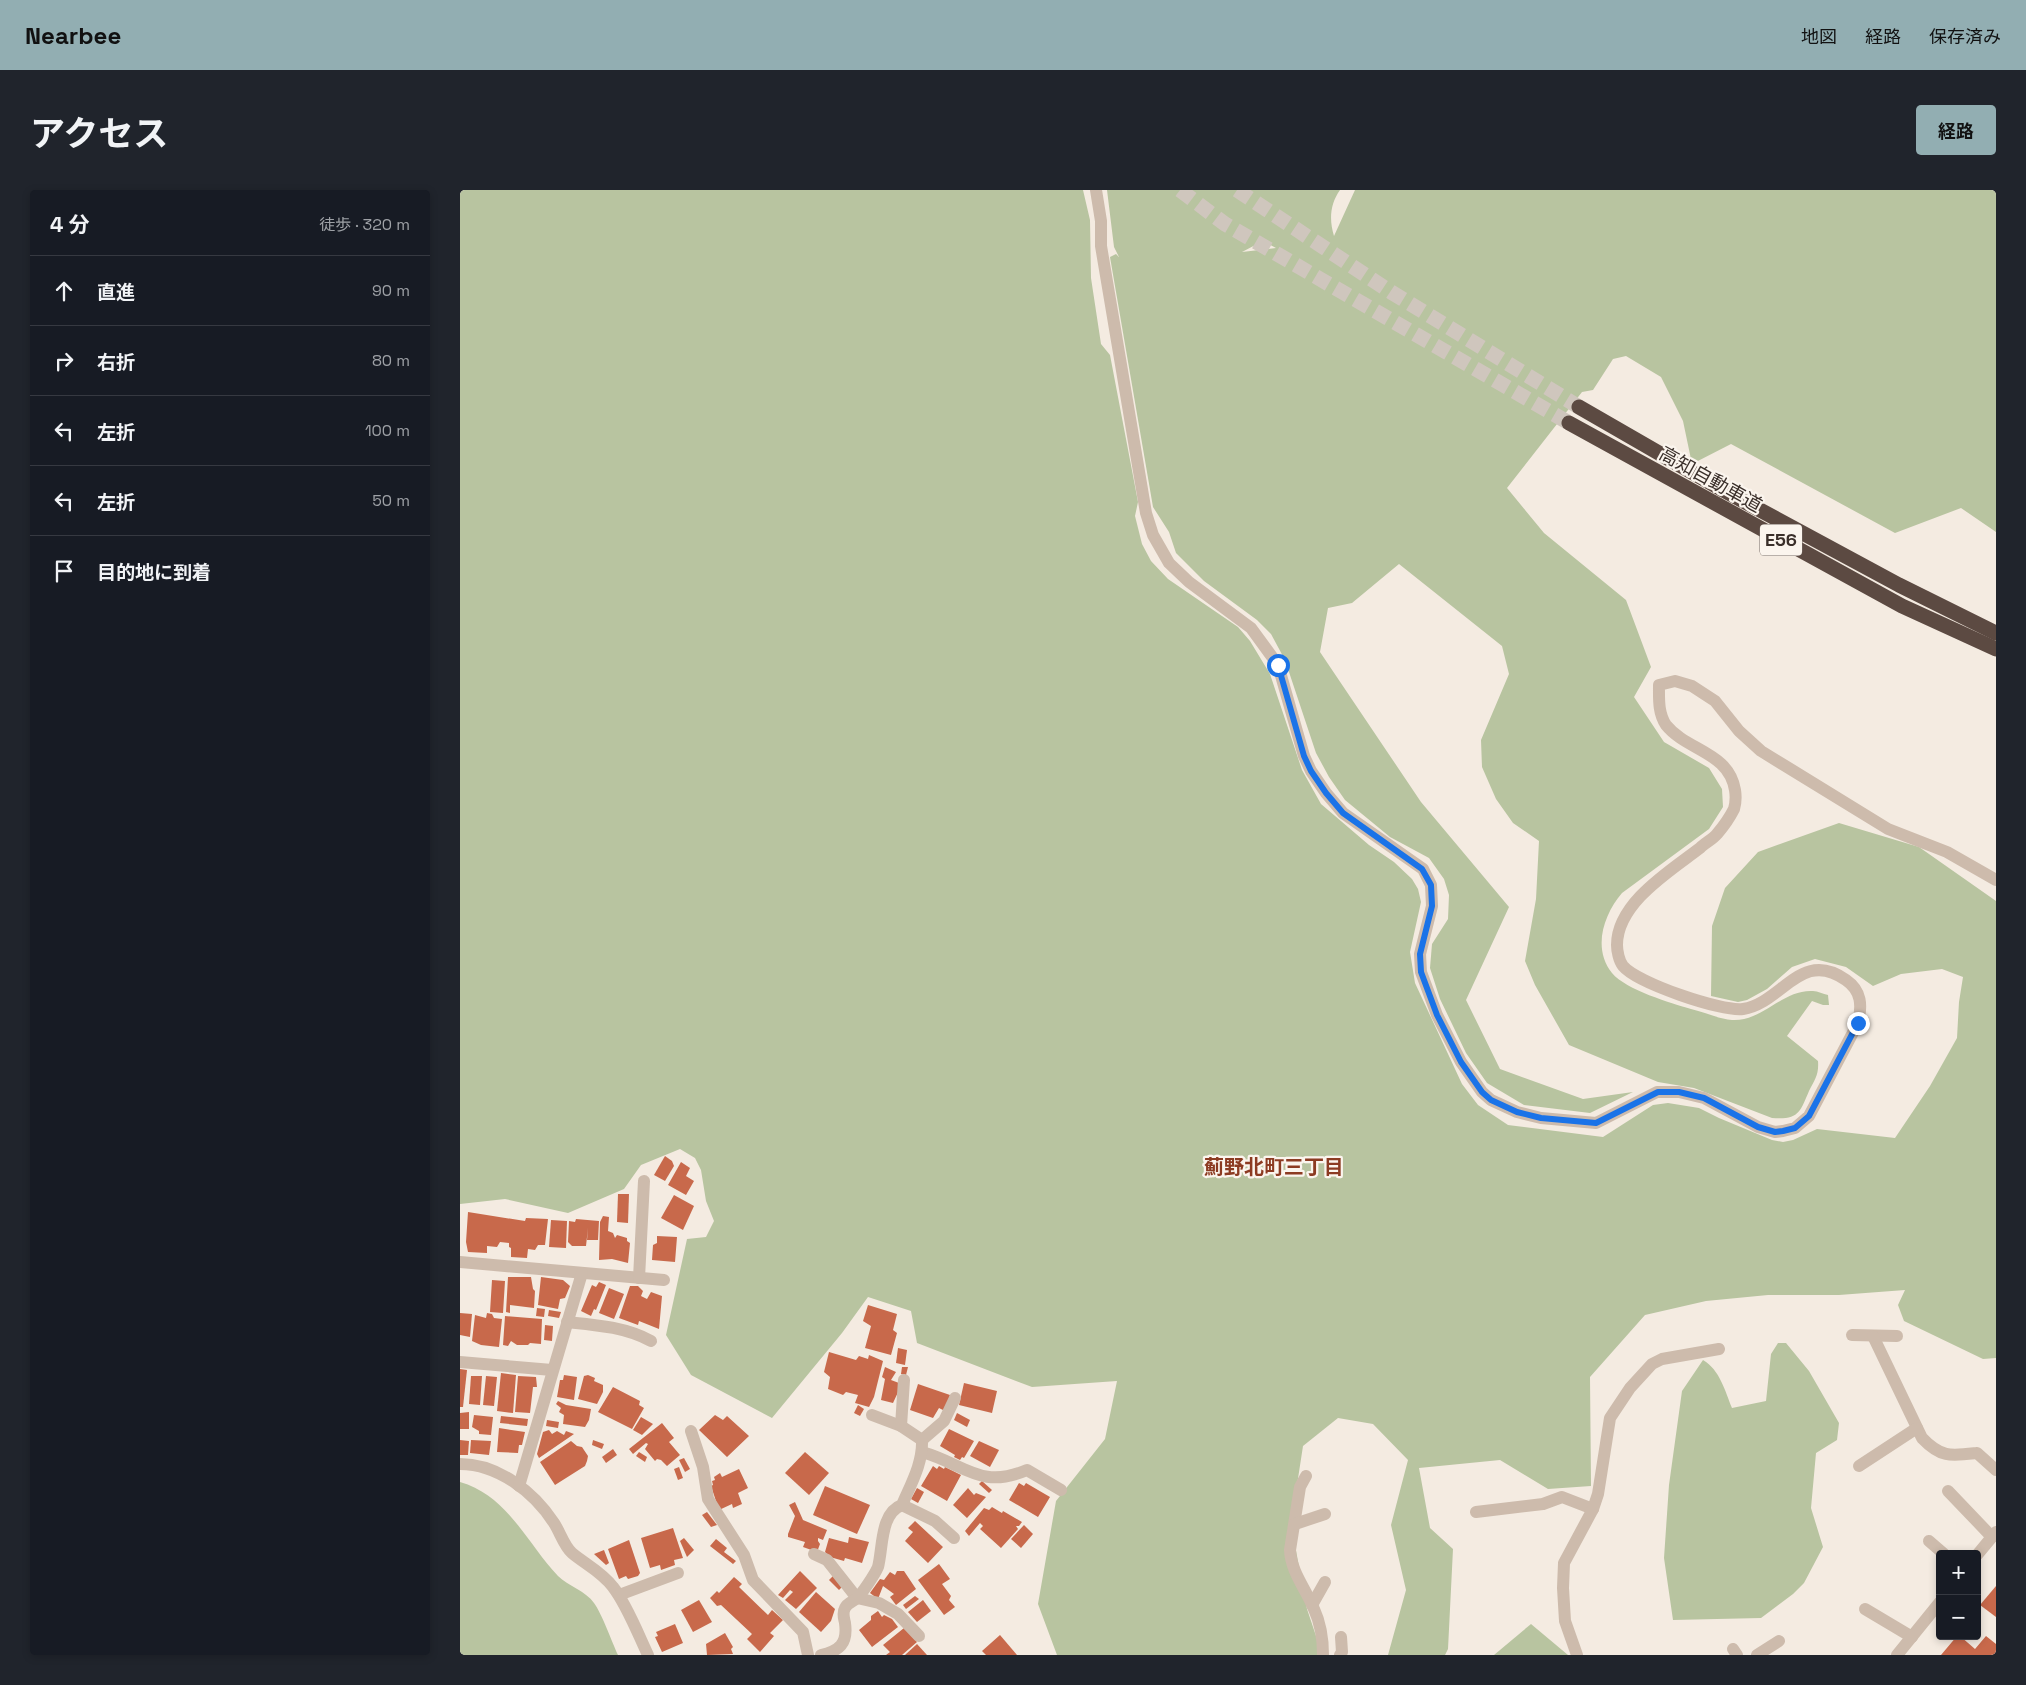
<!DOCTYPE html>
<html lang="ja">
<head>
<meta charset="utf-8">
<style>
  body { margin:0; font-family:"Space Grotesk","Noto Sans JP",sans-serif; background:#20242c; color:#f1f3f6 }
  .controls { position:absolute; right:15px; bottom:15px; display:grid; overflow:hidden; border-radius:5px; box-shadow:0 2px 8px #0003 }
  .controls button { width:45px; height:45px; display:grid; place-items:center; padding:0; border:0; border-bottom:1px solid #363941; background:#171b24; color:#f1f3f6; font:25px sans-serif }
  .stop { position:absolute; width:15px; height:15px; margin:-11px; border:4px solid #1a73e8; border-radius:50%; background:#fff }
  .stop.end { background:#1a73e8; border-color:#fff; box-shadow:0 1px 5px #0008 }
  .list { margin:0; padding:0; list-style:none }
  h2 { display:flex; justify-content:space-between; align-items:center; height:65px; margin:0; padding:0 20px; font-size:21px }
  h2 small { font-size:16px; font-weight:400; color:#9ea1a6 }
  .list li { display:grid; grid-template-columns:32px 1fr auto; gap:15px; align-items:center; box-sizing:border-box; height:70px; padding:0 20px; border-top:1px solid #363941 }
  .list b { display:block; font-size:19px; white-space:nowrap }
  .list em { font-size:16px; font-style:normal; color:#9ea1a6 }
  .icon { flex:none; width:28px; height:28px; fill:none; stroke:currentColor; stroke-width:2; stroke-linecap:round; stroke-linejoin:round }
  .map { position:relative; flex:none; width:1536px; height:1465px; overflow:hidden; border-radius:5px }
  header { display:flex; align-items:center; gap:30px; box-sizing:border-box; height:70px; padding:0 25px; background:#92aeb2; color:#111 }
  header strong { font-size:24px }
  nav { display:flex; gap:28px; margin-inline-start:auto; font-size:18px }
  .intro { display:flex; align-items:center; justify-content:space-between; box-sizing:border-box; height:120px; padding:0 30px }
  h1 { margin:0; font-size:35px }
  .button { padding:12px 22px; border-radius:5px; background:#92aeb2; color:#111; font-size:18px; font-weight:700 }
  main { display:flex; gap:30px; padding:0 30px }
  aside { flex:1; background:#171b24; border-radius:5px; box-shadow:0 2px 8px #0003 }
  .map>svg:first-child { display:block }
  .green { fill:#b8c4a0; fill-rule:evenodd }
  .building { fill:#c8694b }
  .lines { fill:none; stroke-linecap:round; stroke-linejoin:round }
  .motorway-tunnel { stroke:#cfc6bd; stroke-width:15; stroke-dasharray:15 8; stroke-linecap:butt }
  .minor { stroke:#cdbbac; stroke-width:12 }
  .motorway { stroke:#5c4a42; stroke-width:15 }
  .route { stroke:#1a73e8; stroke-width:6 }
  .labels { text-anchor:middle; stroke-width:4.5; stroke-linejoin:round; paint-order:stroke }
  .shield { fill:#fbf5ee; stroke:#756b66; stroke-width:1 }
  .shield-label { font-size:18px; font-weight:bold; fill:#3b302b }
  .street-label { font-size:19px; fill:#3b302b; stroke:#fbf5ee }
  .neighbourhood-label { font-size:20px; font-weight:bold; fill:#8c3b22; stroke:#fbf5ee }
</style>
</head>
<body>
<header>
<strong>Nearbee</strong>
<nav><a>地図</a><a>経路</a><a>保存済み</a></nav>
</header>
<div class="intro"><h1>アクセス</h1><a class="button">経路</a></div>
<main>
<aside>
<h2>4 分<small>徒歩 · 320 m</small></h2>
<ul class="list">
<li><svg class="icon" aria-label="ahead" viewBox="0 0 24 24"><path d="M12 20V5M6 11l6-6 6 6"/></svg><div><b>直進</b></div><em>90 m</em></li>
<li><svg class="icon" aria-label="right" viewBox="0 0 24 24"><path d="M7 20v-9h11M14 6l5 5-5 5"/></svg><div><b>右折</b></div><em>80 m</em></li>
<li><svg class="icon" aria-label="left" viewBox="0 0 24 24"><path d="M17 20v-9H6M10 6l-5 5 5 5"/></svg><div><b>左折</b></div><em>100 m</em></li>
<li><svg class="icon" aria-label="left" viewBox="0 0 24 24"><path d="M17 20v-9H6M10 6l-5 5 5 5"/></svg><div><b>左折</b></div><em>50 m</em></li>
<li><svg class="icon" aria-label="arrive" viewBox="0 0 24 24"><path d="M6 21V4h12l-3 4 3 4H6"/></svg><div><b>目的地に到着</b></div></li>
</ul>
</aside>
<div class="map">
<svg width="1536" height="1465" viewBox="0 0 1536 1465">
  <rect width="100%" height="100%" fill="#f4ebe1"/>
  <!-- green -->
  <g class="green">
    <path d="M0 0H623L630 30 631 88 641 154 650 165 678 312 675 326 682 354 691 371 708 389 778 437 790 451 810 484 842 580 861 614 909 655 934 672 952 689 958 699 961 712 950 762 955 793 1002 894 1018 915 1048 935 1143 947 1193 915 1208 913 1239 918 1259 928 1312 950 1323 952 1333 950 1357 939 1435 948 1470 896 1497 848 1499 812 1503 787 1482 779 1441 784 1413 796 1386 777 1355 769 1332 777 1307 799 1287 810 1278 812 1251 806 1252 736 1265 698 1298 662 1379 633 1459 657 1536 711V1168L1523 1169 1444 1131 1438 1115 1445 1100 1379 1105H1308L1246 1111 1185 1125 1130 1187 1131 1296 1088 1299 1040 1270 959 1278 970 1338 993 1359 988 1459 985 1465H928L946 1400 931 1335 948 1270 913 1234 878 1228 843 1256 831 1334 847 1419 858 1452V1465H597L578 1414 596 1311 645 1249 657 1191 572 1197 457 1153 451 1121 408 1107 382 1143 312 1228 231 1185 206 1145 227 1049 246 1047 254 1031 246 1011 241 980 235 968 220 959 181 975 164 999 108 1023 45 1009 0 1014Z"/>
    <path d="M647 0H880C870 14 869 30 874 46L895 0H1536V342L1501 318 1435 343 1271 254 1232 274 1223 231 1201 187 1166 166 1153 169 1133 200 1122 202 1047 298 1084 343 1166 410 1191 477 1174 507 1204 552 1249 578 1262 599 1263 617 1249 639 1162 703C1144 724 1132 758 1152 783 1166 800 1211 813 1231 819 1244 822 1259 829 1272 830 1302 832 1323 799 1353 801 1358 801 1363 804 1368 805L1369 815H1363L1352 811 1327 846 1358 871C1359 885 1355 889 1349 901 1340 922 1339 930 1312 928L1234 898 1198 892 1109 855 1075 795 1065 771 1076 709 1079 651 1053 633 1036 609 1022 577 1021 550 1049 484 1042 456 939 374 892 413 868 418 860 462 961 612 1049 717 1006 810 1040 879 1123 909 1173 902 1130 923 1064 915 1027 893 1006 863 980 809 970 778 972 754 988 729 989 705 984 689 969 668 930 647 885 610 869 587 856 563 825 470 811 444 797 430 744 391 716 363 709 342 693 317 650 67 656 64 659 67 654 57ZM803 51 816 58 782 62Z"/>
    <path d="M1318 1153H1326L1349 1181 1379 1233 1377 1250 1356 1263 1351 1318 1363 1357 1344 1393 1333 1404 1301 1428 1213 1430 1204 1368 1209 1295 1222 1201 1243 1170C1260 1180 1265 1201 1272 1218L1306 1211 1311 1164Z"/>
    <path d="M0 1292C48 1306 66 1352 98 1386 108 1396 126 1401 134 1413 142 1424 152 1452 158 1465H0Z"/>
    <path d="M1071 1434 1108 1465H1034Z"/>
  </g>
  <!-- building -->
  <g class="building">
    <path d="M205 966 212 971 214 976 205 991 194 985Z"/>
    <path d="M221 972 230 978 226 986 234 991 226 1005 208 995Z"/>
    <path d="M158 1004H169L168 1033 157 1032Z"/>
    <path d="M214 1005 234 1016 223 1040 201 1028Z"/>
    <path d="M8 1022 65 1031 66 1028 88 1029 85 1055H78L75 1060 68 1059 67 1068 51 1067V1058L49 1057V1053L40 1052 37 1057 27 1056V1063L8 1062 6 1052Z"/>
    <path d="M143 1026 149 1027 148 1041 153 1043 155 1048 157 1045 167 1048V1051L170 1053 168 1073 152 1069 139 1070 140 1032Z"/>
    <path d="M116 1029 139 1031 138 1050H127L128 1038 126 1056H112L108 1052 109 1031 115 1032Z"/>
    <path d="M91 1030 107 1031 106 1058 89 1057Z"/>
    <path d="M197 1046 217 1047 215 1072 192 1070 193 1055 197 1053Z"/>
    <path d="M48 1087H71L73 1099 75 1101 74 1118 50 1115V1123L46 1122Z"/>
    <path d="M81 1087 103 1090 110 1096 105 1108 100 1109 98 1119 78 1115Z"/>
    <path d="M32 1090 45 1091 43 1123 30 1122Z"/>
    <path d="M139 1092 146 1095 136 1120 134 1119 131 1126 121 1121 132 1095 136 1097Z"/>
    <path d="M170 1096H178L183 1101 181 1106 187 1109 191 1102 202 1106 199 1139 179 1131 178 1135 159 1128Z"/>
    <path d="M149 1098 164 1104 154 1129 139 1123Z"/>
    <path d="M408 1115 437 1124 433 1140 437 1143 431 1165 405 1158 411 1136 403 1131Z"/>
    <path d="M77 1118 85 1119 84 1127 76 1126Z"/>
    <path d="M89 1120 101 1122 99 1128 88 1126Z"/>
    <path d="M0 1123 12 1124 10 1147 0 1145Z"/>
    <path d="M27 1123 32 1124 34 1128 42 1129 39 1157 21 1155 12 1151 15 1125 26 1128Z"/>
    <path d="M45 1126 82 1129 81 1154 70 1153 68 1155H57L51 1151 48 1156 43 1155Z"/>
    <path d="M85 1135 93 1136 92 1151 84 1150Z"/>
    <path d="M438 1158 447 1160 445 1175 436 1173Z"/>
    <path d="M369 1162 396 1170 399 1166 408 1169 409 1165 423 1171 414 1207 409 1217 395 1213 398 1205 386 1202 383 1205 368 1199 370 1187 364 1182Z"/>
    <path d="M425 1177 436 1182 431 1190 439 1193V1200L433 1213 421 1210 425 1189 422 1187Z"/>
    <path d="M442 1177H448L446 1185 441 1184Z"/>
    <path d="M0 1179 7 1180 3 1217H0Z"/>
    <path d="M41 1183 56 1185 53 1223 37 1221Z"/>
    <path d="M104 1185 117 1187 114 1210 97 1207 100 1190H103Z"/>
    <path d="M128 1185 135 1188 134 1191 143 1195V1202L137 1214 118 1209 124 1186Z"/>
    <path d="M11 1186H22L20 1215 9 1214Z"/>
    <path d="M26 1186 37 1187 34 1216 23 1215Z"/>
    <path d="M58 1186 76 1187 77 1197H73L70 1223 55 1222Z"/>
    <path d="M504 1193 537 1201 532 1223 499 1215Z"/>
    <path d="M458 1194 490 1205 485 1221 479 1218 473 1228 450 1220Z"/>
    <path d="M153 1197 180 1211 179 1215 184 1218 172 1239 138 1222Z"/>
    <path d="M98 1211 106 1215 131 1219 129 1230 125 1237 103 1234 104 1225 99 1222 101 1218 96 1214Z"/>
    <path d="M398 1215 404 1219 400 1226 394 1223Z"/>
    <path d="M9 1222V1239H0V1223Z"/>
    <path d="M497 1223 510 1230 507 1237 494 1230Z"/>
    <path d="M14 1225 33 1227 31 1245 19 1244V1241L12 1237Z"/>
    <path d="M255 1225 263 1230 267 1226 289 1246 267 1267 239 1240Z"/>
    <path d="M41 1226 68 1229 67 1236 40 1233Z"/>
    <path d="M181 1227 193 1234 182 1245 173 1240Z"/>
    <path d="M87 1230 99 1232 98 1238 86 1236Z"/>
    <path d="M202 1233 214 1248 209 1252 220 1265 207 1276 201 1270 197 1269 195 1271 185 1259 188 1254 186 1253 173 1264 169 1259Z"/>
    <path d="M39 1238 65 1242 62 1255H59L58 1263 37 1262Z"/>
    <path d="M489 1239 514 1251 504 1268 502 1267 500 1270 494 1267 495 1265 480 1256Z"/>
    <path d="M89 1240 92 1244 97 1241 104 1245 106 1241 114 1244 79 1268 77 1264 83 1242Z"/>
    <path d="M0 1250 9 1251 8 1265H0Z"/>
    <path d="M11 1250 31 1251 29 1265 10 1263Z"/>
    <path d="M133 1250 144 1254 142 1259 132 1255Z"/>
    <path d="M111 1251 117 1256 122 1257 128 1266 127 1271 125 1276 95 1295 80 1272Z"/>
    <path d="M519 1251 539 1260 530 1277 510 1266Z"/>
    <path d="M153 1259 157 1265 146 1273 142 1267Z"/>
    <path d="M179 1262 187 1267 185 1272 176 1266Z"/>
    <path d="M345 1262 369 1283 349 1305 325 1283Z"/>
    <path d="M224 1268 230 1279 225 1282 219 1270Z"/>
    <path d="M473 1276 477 1279 479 1276 484 1279 485 1277 501 1285 487 1311 461 1296Z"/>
    <path d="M219 1277 223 1288 218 1290 214 1279Z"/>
    <path d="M279 1279 288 1298 278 1303 282 1314 273 1318 272 1314 259 1320 251 1296 253 1295 252 1291 255 1290 254 1287 260 1283 262 1287Z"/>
    <path d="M522 1291 532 1300 529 1303 519 1294Z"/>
    <path d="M559 1293 564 1296 566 1293 590 1307 578 1327 549 1310Z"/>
    <path d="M365 1296 410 1315 397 1344 353 1325Z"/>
    <path d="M457 1298 464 1302 458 1313 451 1309Z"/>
    <path d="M508 1298 514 1305 516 1303 526 1307 507 1328 493 1315Z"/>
    <path d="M335 1312 343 1330 367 1340 363 1350 358 1348V1351L360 1354 357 1362 343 1357 345 1352 328 1347V1344L335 1326 329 1315Z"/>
    <path d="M532 1317 542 1323 543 1321 562 1332 559 1336H556L558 1339 541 1358 520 1339 523 1336 520 1333 509 1346 505 1341 524 1318 529 1320Z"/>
    <path d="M247 1322 257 1335 251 1337 242 1325Z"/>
    <path d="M455 1331 483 1357 468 1373 445 1351 453 1342 448 1338Z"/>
    <path d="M564 1335 573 1344 561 1358 551 1349Z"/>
    <path d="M213 1338 223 1368 214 1370 215 1375 201 1380 200 1375 190 1378 181 1348Z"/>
    <path d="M389 1347 409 1352 402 1373 385 1368 384 1371 370 1367 365 1362 369 1348 388 1353Z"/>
    <path d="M224 1348 234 1360 227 1367 220 1351Z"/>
    <path d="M256 1349 267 1358 264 1362 276 1371 273 1374 250 1356Z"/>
    <path d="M169 1350 180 1383 178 1386 168 1389 166 1386 159 1389 148 1359Z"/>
    <path d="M144 1360 149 1373 146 1375 134 1364Z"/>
    <path d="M479 1374 490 1389 482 1394 491 1406 489 1410 495 1417 484 1425 458 1390Z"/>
    <path d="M340 1381 357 1398 336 1419 325 1410 333 1402 330 1400 323 1408 318 1405Z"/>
    <path d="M437 1381H444L456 1399 436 1415 430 1407 434 1404 423 1396 418 1409 410 1403 420 1389 424 1390 430 1382 435 1385Z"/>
    <path d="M374 1385 384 1395 379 1400 369 1390Z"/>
    <path d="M274 1387 282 1394 279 1397 308 1425 312 1420 323 1430 310 1443 314 1446 300 1462 287 1449 292 1444 261 1415 257 1416 250 1408 257 1401 259 1403Z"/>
    <path d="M1536 1396V1427L1520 1415Z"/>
    <path d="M356 1402 375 1419 371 1431 361 1442 339 1422Z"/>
    <path d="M455 1406 459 1409 446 1419 443 1415Z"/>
    <path d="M239 1410 252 1432 233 1442 221 1420Z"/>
    <path d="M463 1410 471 1421 457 1432 448 1422Z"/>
    <path d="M418 1421 422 1427 424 1425 432 1429 438 1437 412 1457 399 1440 411 1430V1426Z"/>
    <path d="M215 1434 223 1453 202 1462 195 1447 198 1446 196 1442Z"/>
    <path d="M444 1438 457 1452 442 1465H426L430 1462 423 1455Z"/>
    <path d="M265 1443 273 1457 271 1459 273 1464 247 1465 246 1454Z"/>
    <path d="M540 1445 557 1465H526L522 1461Z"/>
    <path d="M1497 1446H1500L1515 1459 1526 1446 1536 1454V1465H1481Z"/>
    <path d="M457 1454 467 1465H445Z"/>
  </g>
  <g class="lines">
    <!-- motorway-tunnel -->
    <g class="motorway-tunnel">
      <path d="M720 0 765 34 1109 233"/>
      <path d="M777 0 931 102 1119 217"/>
    </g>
    <!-- minor -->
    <g class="minor">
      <path d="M636 0 641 31V56L686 323 693 345 709 373 729 392 791 438 818 475 844 566 851 581 866 603 883 623 963 679 971 695 972 716 960 764 961 782 977 825 1001 872 1022 902 1031 910 1057 922 1081 928 1136 933 1197 902H1219L1244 908 1298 937 1315 942 1323 941 1335 938 1349 926 1398 833C1402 816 1402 801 1386 790 1341 758 1322 813 1283 819 1262 822 1177 793 1163 776 1159 771 1157 761 1157 755 1157 713 1210 681 1240 658 1245 653 1253 649 1257 644 1263 637 1270 627 1274 619 1276 612 1276 606 1275 600 1269 562 1227 561 1206 535 1198 523 1199 509 1199 495L1215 491 1232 496 1255 511 1279 541 1301 561 1428 639 1487 662 1536 690"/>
      <path d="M0 1072 204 1090"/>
      <path d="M179 1088 184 991"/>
      <path d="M107 1132C136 1135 165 1137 191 1151"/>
      <path d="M1392 1145 1437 1146"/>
      <path d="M1413 1146 1462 1248C1481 1268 1491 1266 1517 1263L1536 1280"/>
      <path d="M0 1172 92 1180"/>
      <path d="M412 1225 441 1236"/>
      <path d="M231 1241 243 1277 248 1309 284 1365 293 1390 343 1442 348 1465"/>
      <path d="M462 1250 484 1231 495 1208"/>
      <path d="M462 1262C505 1274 520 1300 567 1280L601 1300"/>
      <path d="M0 1274C38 1274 74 1302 94 1333 100 1342 104 1356 112 1363 125 1374 142 1382 153 1397 167 1415 178 1444 188 1465"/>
      <path d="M1399 1276 1457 1238"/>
      <path d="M846 1286 840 1297 830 1360C831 1382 846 1399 854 1419 860 1432 863 1450 863 1465"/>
      <path d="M59 1296 122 1083"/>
      <path d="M1488 1301 1532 1347"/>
      <path d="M442 1315 475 1331 494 1348"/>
      <path d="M1016 1322 1083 1314 1102 1307 1133 1319"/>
      <path d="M835 1334 865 1324"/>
      <path d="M1469 1351 1484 1364"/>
      <path d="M354 1364 367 1370 397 1408 419 1413 438 1424 459 1446"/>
      <path d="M1517 1365 1536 1342"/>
      <path d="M159 1405 218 1383"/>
      <path d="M852 1415 865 1392"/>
      <path d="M1405 1419 1452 1447"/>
      <path d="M1273 1459 1277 1465"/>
      <path d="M361 1465C379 1461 388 1454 385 1433 384 1428 382 1423 385 1418 387 1413 392 1412 396 1409 402 1404 415 1384 418 1377 423 1358 420 1323 442 1315 451 1294 463 1273 462 1250L441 1236 444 1190"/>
      <path d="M880 1465 882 1462 881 1447"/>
      <path d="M1117 1465 1105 1431 1103 1398 1104 1373 1133 1319 1138 1304 1150 1228 1170 1198 1192 1174 1202 1169 1259 1159"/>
      <path d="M1297 1465 1319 1451"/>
      <path d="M1437 1465 1480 1412"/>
    </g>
    <!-- motorway -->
    <g class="motorway">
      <path d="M1119 217 1263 300 1439 395 1536 443"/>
      <path d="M1109 233 1442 416 1536 459"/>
    </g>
  </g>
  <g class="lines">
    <!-- route -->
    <path class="route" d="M818 475 844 566 851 581 866 603 883 623 962 679 971 695 972 716 960 764 961 782 977 825 1001 872 1022 902 1031 910 1057 922 1081 928 1136 933 1198 902H1219L1244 908 1298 937 1315 942 1323 941 1335 938 1349 926 1398 833"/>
  </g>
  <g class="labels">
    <!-- shield labels -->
    <rect class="shield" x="1300" y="334.5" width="42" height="31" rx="4"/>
    <g class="shield-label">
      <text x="1321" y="356">E56</text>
    </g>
    <!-- street labels -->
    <g class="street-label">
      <text transform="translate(1251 289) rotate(29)" y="7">高知自動車道</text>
    </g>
    <!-- neighbourhood labels -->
    <g class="neighbourhood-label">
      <text x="814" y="984">薊野北町三丁目</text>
    </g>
  </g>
</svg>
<div class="controls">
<button>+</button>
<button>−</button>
</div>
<div class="stop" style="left:818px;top:475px"></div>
<div class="stop end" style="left:1398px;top:833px"></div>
</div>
</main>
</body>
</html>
